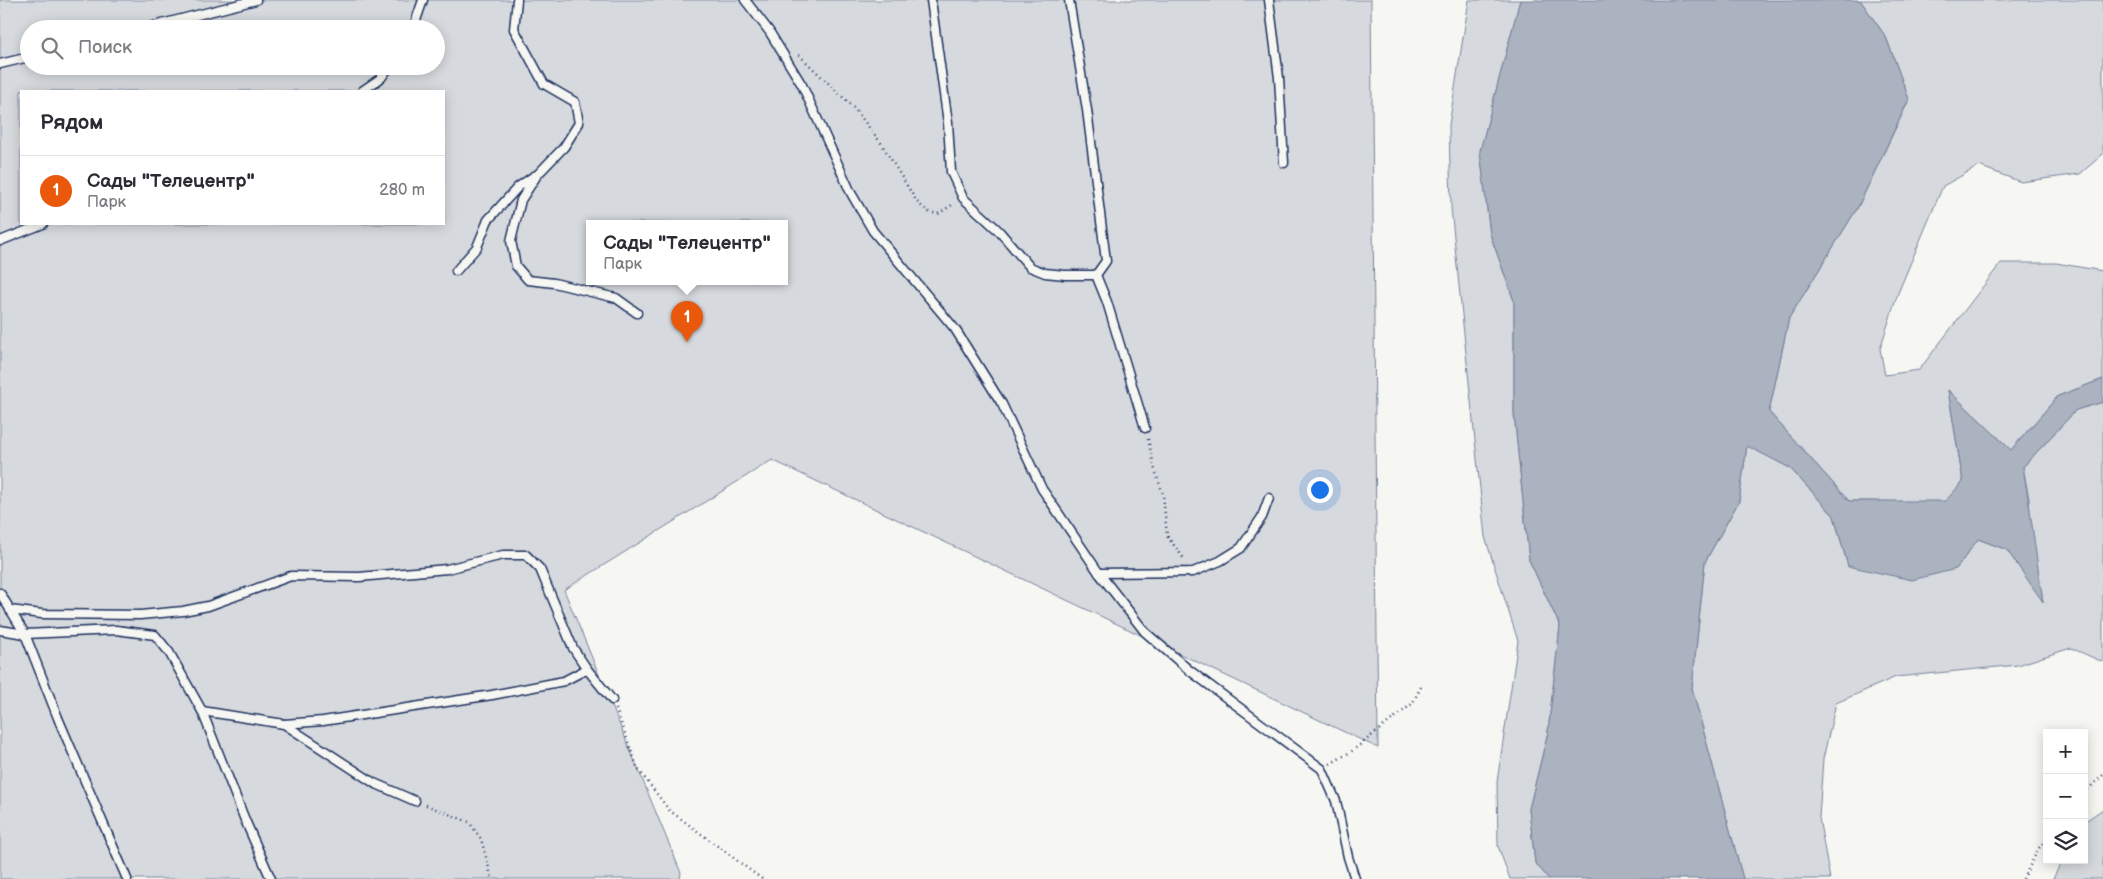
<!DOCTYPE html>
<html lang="ru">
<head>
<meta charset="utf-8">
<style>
  body { margin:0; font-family:"Balsamiq Sans",sans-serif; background:#f7f7f7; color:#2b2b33 }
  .controls { position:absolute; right:15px; bottom:15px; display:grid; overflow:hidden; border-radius:0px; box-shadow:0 2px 12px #0003 }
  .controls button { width:45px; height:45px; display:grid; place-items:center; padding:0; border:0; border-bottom:1px solid #e1e1e2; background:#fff; color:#2b2b33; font:25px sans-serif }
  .you { position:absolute; left:1319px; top:489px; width:18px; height:18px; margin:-12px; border:4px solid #fff; border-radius:50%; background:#1a73e8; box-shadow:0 0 0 8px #1a73e833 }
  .badge { display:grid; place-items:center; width:32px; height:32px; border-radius:50%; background:#ea580c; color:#fff; font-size:16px; font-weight:700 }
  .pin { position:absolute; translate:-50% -41px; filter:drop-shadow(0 1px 2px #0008) }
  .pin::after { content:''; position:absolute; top:26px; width:18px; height:15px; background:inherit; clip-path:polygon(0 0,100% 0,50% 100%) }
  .popup { position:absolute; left:586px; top:220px; width:202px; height:65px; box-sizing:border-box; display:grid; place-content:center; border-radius:0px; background:#fff; filter:drop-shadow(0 1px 4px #0005); font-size:16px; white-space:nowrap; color:#7c7c81 }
  .popup b { font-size:19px; color:#2b2b33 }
  .popup::after { content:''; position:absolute; left:50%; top:100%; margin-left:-10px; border:10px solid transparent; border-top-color:#fff }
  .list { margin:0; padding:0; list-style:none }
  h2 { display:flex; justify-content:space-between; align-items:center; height:65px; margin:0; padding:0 20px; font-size:21px }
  h2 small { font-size:16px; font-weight:400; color:#7c7c81 }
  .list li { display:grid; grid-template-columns:32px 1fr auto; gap:15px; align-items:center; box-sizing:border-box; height:70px; padding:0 20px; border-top:1px solid #e1e1e2 }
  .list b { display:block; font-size:19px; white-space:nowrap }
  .list p { margin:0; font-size:16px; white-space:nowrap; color:#7c7c81 }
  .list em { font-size:16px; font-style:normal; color:#7c7c81 }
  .icon { flex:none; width:28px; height:28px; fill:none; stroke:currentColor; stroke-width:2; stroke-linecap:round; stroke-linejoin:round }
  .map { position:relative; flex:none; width:2103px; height:879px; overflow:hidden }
  .search { position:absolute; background:#fff; box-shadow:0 2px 12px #0003; left:20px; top:20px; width:425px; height:55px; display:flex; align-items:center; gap:12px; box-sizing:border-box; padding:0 18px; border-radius:28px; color:#7c7c81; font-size:19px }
  .panel { position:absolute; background:#fff; box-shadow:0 2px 12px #0003; left:20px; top:90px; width:425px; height:135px; border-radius:0px }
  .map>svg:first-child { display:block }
  .green { fill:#d6d9dd; stroke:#78849e; fill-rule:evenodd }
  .water { fill:#abb2c0; stroke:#717e99 }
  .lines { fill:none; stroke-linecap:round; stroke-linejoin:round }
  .service-casing { stroke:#1b2f5e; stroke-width:11 }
  .path { stroke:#1b2f5e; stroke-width:2.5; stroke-dasharray:1 4; stroke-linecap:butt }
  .service { stroke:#f6f6f2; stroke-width:8 }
</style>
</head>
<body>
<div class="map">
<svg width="2103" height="879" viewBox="0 0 2103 879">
  <rect width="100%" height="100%" fill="#f6f6f2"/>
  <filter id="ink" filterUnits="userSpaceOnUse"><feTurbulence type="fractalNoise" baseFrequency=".02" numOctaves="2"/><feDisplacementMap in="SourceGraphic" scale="10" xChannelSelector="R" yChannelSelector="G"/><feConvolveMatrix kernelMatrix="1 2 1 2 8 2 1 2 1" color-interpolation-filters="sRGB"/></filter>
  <g filter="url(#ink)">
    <!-- green -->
    <g class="green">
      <path d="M0 0H1371L1378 748 772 460 564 590 681 873 680 879H0ZM29 29H436V66H29ZM21 91H444V224H21ZM590 223H784V281H590Z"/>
      <path d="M1469 0H1520L1480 151 1490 234 1514 301V413L1529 560 1560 626 1548 732 1529 809 1535 863 1549 879H1510L1498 846 1497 782 1518 641 1485 537 1451 208 1449 125Z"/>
      <path d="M1860 0H2103V154L2080 174 2021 182 1979 166 1943 186 1898 293 1880 349 1885 375 1919 370 2001 263H2056L2103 271V379L2058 396 2011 450 1948 390 1963 482 1945 502 1849 501 1769 412 1789 318 1858 207 1909 100 1886 37Z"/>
      <path d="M2103 402V662L2071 648 2018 665 1896 677 1836 703 1823 759 1819 818 1830 879H1743L1692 688 1705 562 1739 501 1747 445 1790 468 1834 516 1848 567 1956 569 1978 539 2007 550 2043 601 2032 539 2029 499 2023 467 2076 410Z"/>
      <path d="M2103 809V879H2053L2062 860H2084V822Z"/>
    </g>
    <!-- water -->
    <path class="water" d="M1520 0H1860L1886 37 1909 99 1858 207 1789 318 1769 412 1849 501H1945L1963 482 1948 390 2011 450 2058 396 2103 379V402L2076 410 2023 467C2031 512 2036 557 2043 602L2007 550 1978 539 1956 569 1912 580 1848 566 1834 516 1790 468 1747 446 1739 501 1705 562 1692 688 1743 879H1549L1535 863 1529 809 1548 732 1560 626 1529 560 1514 413V301L1490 234 1480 151Z"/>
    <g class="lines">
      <!-- service casing -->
      <g class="service-casing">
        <g id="service">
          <path d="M517 0 514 29 544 84 575 102 579 123 564 147 537 175 521 200 511 241 516 266 528 280 554 283 616 298 637 313"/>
          <path d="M745 0 769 31 802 85 851 193 873 231 955 329 1002 404 1042 489 1099 573 1145 632 1189 670 1322 769 1336 801 1348 857 1355 879"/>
          <path d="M931 0 948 123 951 172 963 198 999 231 1030 267 1045 273 1065 275H1096L1106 261 1087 110 1069 0"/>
          <path d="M1269 0 1279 78 1284 163"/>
          <path d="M142 29 256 0"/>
          <path d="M413 29 423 0"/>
          <path d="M0 64 29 57"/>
          <path d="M362 91 381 78 390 66"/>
          <path d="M0 241 43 224"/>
          <path d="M456 271 477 247 488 220 518 187 534 176"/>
          <path d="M1096 275 1107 302 1145 428"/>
          <path d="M1099 573 1193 572 1220 561 1241 548 1262 517 1269 498"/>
          <path d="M0 593 25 634 58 718 127 879"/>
          <path d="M10 610 42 614 140 615 183 611 208 606 291 576 359 577 447 569 503 555H526L540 569 573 648 587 669 612 700"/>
          <path d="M0 630 25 634 116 630 155 635 169 652 202 711 284 724 374 783 415 801"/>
          <path d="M202 711 245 820 271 879"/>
          <path d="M284 724 323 721 492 695 564 681 587 669"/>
        </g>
      </g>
      <!-- path -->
      <g class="path">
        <path d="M799 55 854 108 881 143 917 202 928 212 938 214 955 203"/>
        <path d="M1148 439 1155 470 1163 494 1167 536 1185 560"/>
        <path d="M616 709 638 769 669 810 762 879"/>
        <path d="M1330 764 1352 751 1412 704 1421 687"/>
        <path d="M2084 793 2103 775"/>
        <path d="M426 805 469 822 481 839 492 879"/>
        <path d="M2023 879 2039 848 2047 838"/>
      </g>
      <!-- service -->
      <use href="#service" class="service"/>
    </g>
  </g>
</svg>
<div class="controls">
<button>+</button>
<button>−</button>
<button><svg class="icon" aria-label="layers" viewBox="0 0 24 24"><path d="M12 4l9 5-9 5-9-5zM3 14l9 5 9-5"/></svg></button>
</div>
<div class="you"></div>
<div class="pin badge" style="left:687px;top:342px">1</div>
<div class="popup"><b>Сады &quot;Телецентр&quot;</b>Парк</div>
<div class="search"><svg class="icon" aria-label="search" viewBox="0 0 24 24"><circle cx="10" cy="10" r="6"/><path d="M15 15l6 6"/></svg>Поиск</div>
<section class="panel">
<h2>Рядом<small></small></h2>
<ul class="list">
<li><span class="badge">1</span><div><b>Сады &quot;Телецентр&quot;</b><p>Парк</p></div><em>280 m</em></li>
</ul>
</section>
</div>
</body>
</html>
